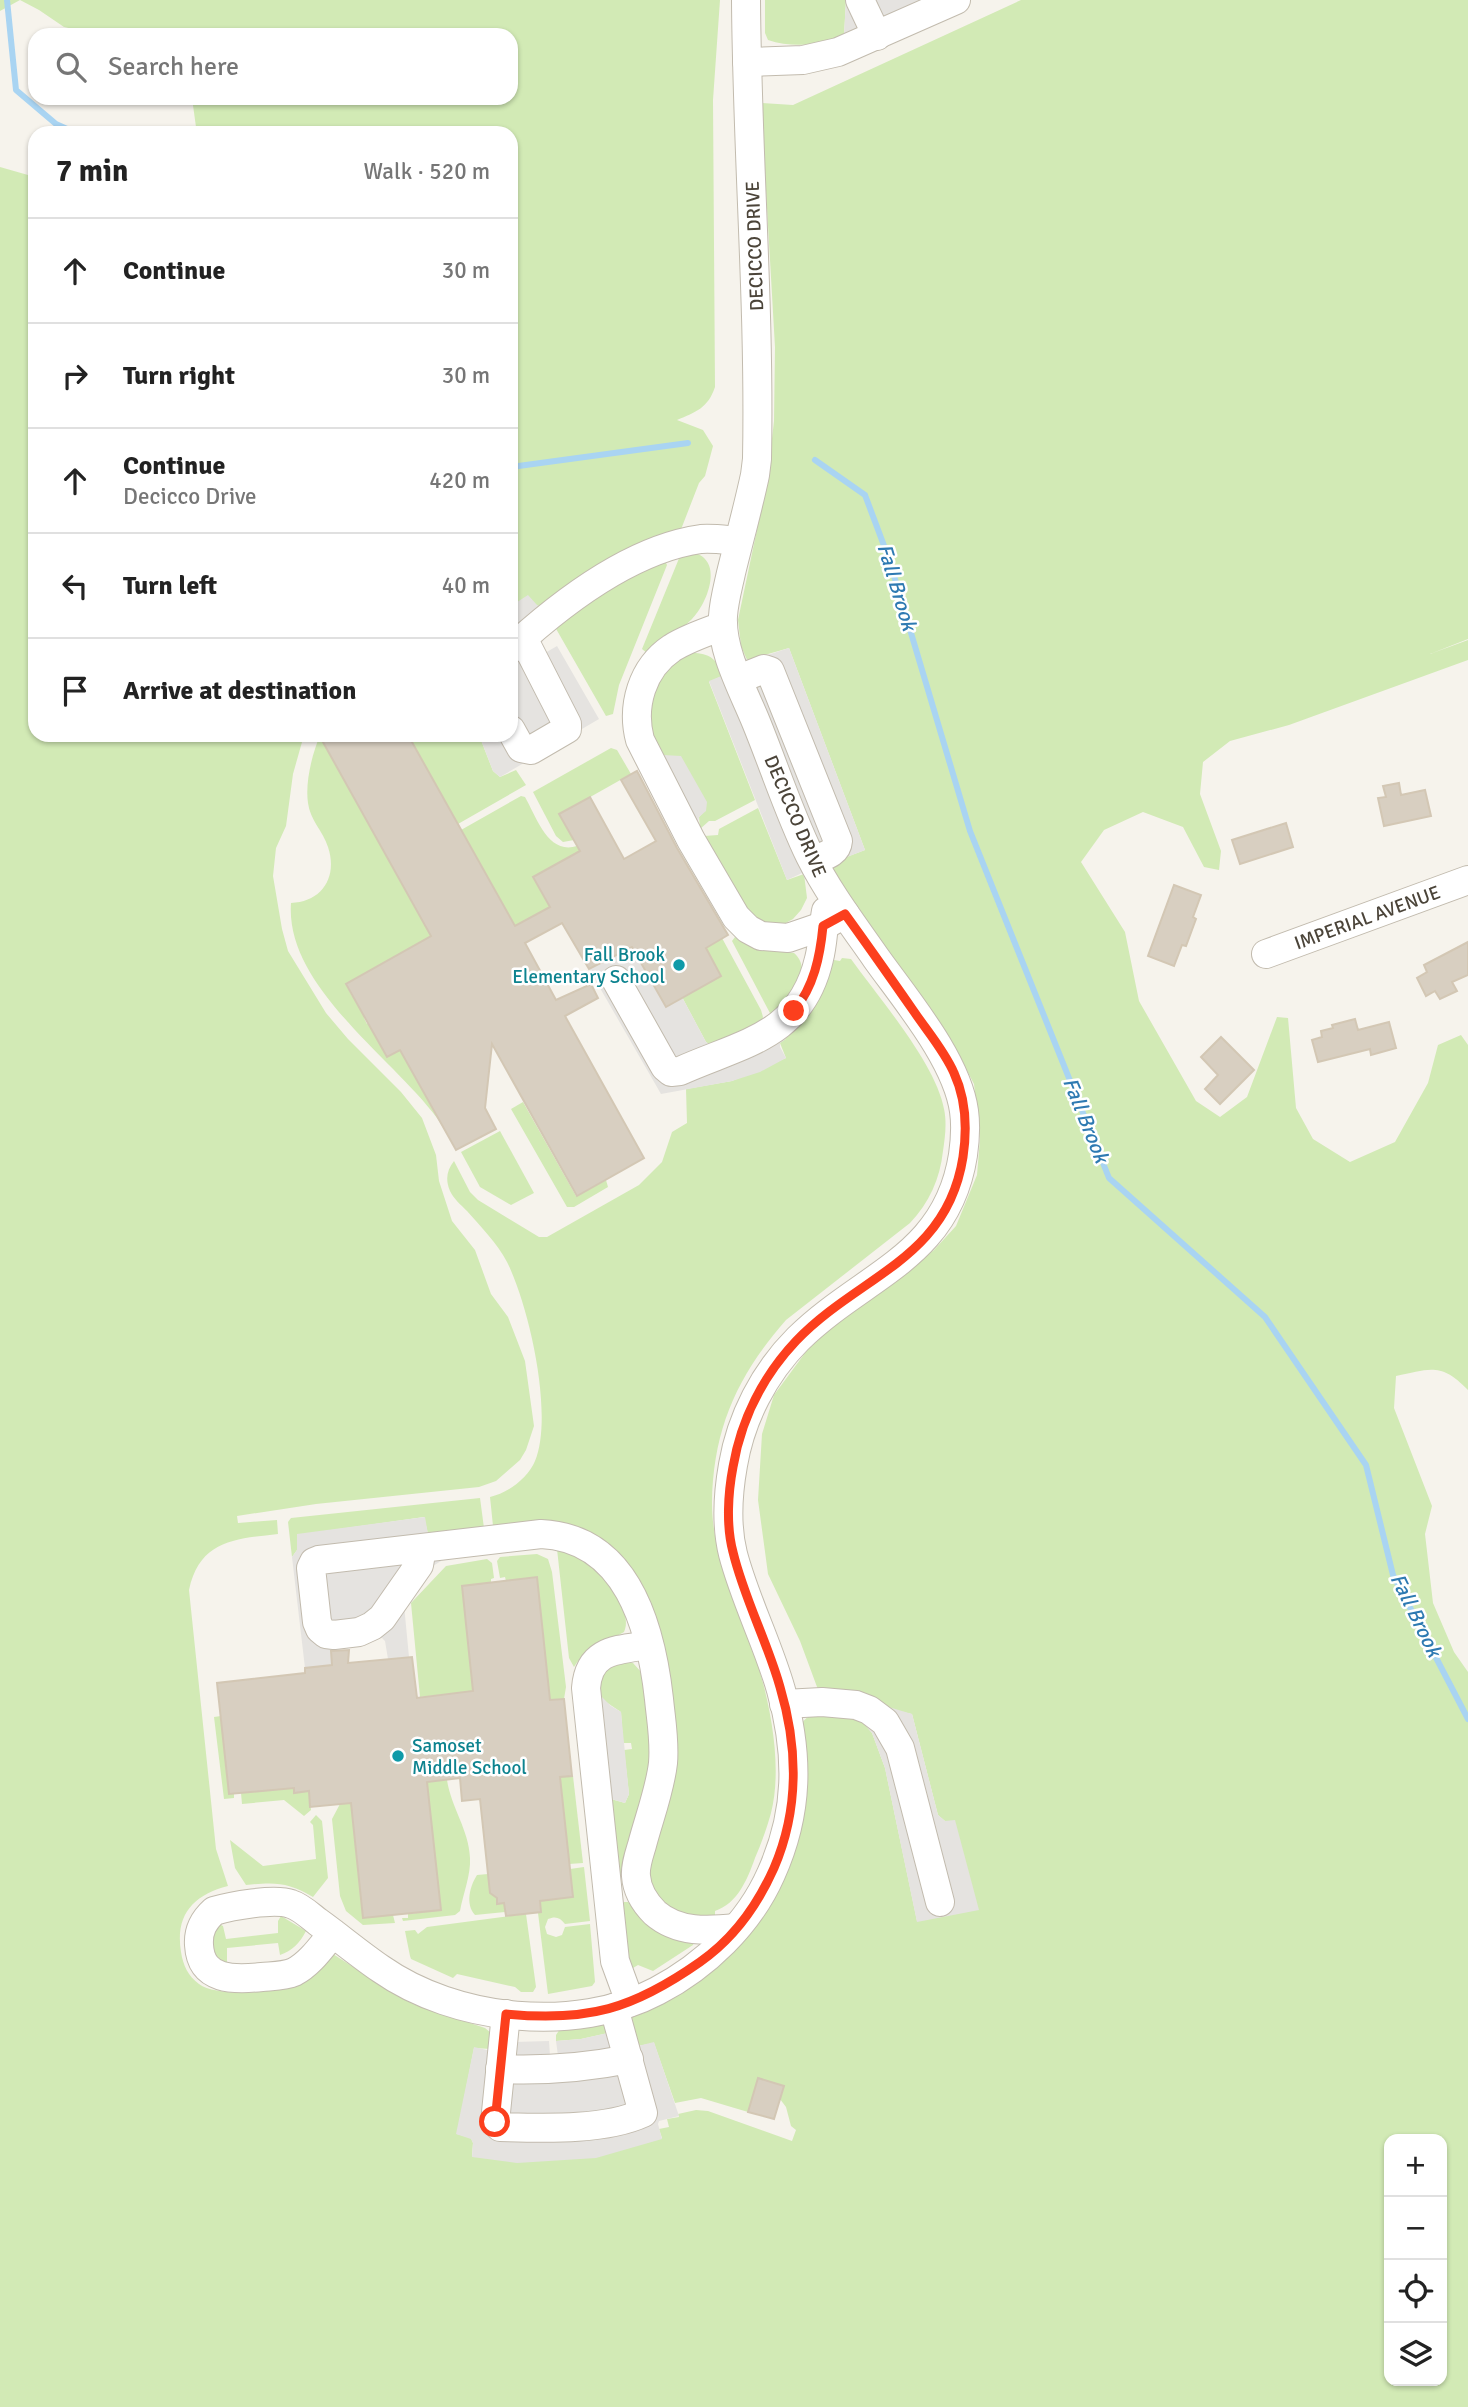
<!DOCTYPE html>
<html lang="en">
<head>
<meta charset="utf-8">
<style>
  body { margin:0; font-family:Signika,sans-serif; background:#f6f6f6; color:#222 }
  .controls { position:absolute; right:21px; bottom:21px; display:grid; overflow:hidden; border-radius:14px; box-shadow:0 2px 5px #0004 }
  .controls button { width:63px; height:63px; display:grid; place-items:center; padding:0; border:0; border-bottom:2px solid #e0e0e0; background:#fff; color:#222; font:35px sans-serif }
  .stop { position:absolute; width:21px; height:21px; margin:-16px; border:5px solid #fc3f1d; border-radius:50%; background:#fff }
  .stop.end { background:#fc3f1d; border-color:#fff; box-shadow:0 2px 7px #0008 }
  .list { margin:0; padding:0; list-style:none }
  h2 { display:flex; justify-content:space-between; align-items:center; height:91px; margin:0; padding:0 28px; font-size:30px }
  h2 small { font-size:23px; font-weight:400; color:#767676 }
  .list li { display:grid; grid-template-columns:46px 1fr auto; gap:21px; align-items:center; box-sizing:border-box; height:105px; padding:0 28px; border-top:2px solid #e0e0e0 }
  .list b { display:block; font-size:26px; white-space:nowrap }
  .list p { margin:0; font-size:23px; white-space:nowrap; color:#767676 }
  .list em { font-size:23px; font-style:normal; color:#767676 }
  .icon { flex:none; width:38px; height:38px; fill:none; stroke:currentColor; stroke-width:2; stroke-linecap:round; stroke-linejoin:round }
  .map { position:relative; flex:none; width:1468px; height:2407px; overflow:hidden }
  .search { position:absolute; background:#fff; box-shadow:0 2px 5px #0004; left:28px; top:28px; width:490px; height:77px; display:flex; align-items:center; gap:18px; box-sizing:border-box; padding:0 24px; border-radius:21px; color:#767676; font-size:26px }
  .panel { position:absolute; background:#fff; box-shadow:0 2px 5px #0004; left:28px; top:126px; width:490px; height:616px; border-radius:21px }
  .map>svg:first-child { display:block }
  .green { fill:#d2eab5; fill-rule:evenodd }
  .parking { fill:#e5e3e0 }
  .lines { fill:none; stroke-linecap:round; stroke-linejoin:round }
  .stream { stroke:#a9d4f2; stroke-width:6 }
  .building { fill:#d8cfc1; stroke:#d3c7b4; stroke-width:2 }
  .minor-casing { stroke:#c2bbae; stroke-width:30 }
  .minor { stroke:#fff; stroke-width:28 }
  .route { stroke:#fc3f1d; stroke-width:9 }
  .culture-dot { fill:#0f9aa8; stroke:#fff; stroke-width:2.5 }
  .labels { text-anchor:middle; stroke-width:5; stroke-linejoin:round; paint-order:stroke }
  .street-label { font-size:19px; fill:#4b4439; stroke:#fff }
  .culture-label { font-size:19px; fill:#0d838f; stroke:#fff; text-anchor:end }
  .water-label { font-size:21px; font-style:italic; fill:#2e7ab2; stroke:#fff }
</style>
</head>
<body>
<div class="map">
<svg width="1468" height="2407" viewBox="0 0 1468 2407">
  <rect width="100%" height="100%" fill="#f6f3ec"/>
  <!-- green -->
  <g class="green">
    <path d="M0 0H720L713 100 715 387C708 408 696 412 677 420L703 430 713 446 705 476 699 483 680 532 542 607 516 602 511 606V133H199L196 127 192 98H511V35H100L64 27 39 10 20 0 0 11Z"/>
    <path d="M765 0H846L844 35C821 46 792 48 768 40L765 33Z"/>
    <path d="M1021 0H1468V639L1430 654 1468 640V660L1289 725 1230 741 1203 762 1200 794 1221 851 1219 870 1204 867 1183 827 1143 812 1104 830 1081 862 1125 932 1139 1001 1196 1101 1220 1117 1247 1097 1277 1017 1288 1018 1296 1108 1313 1139 1350 1162 1395 1142 1428 1083 1438 1045 1461 1035 1468 1045V1390C1441 1362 1430 1369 1396 1376L1394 1408 1432 1506 1425 1534 1433 1603 1454 1652 1468 1672V2407H0V167L35 177V735H304L293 774 286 826 276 848 273 876 282 929 288 951 326 1013 348 1039 401 1092 422 1118 436 1155 439 1181 452 1221 475 1250 491 1294 508 1317 525 1361 534 1426 526 1450 520 1460 496 1481 479 1487 316 1504 237 1516 238 1523 277 1520 278 1534C235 1539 200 1540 189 1590L216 1849 228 1886C193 1895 175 1915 181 1952 183 1965 188 1976 199 1984 215 1996 265 1994 283 1987 300 1980 317 1964 333 1954L392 1992 413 2004 485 2028 491 2033V2049L474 2048 457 2134 471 2138 473 2143 472 2156 662 2138 659 2129 669 2127 667 2119 679 2117 678 2114 696 2110 708 2111 792 2141 796 2130 791 2126 786 2107 780 2099 783 2086 758 2078 748 2112 701 2098 675 2103 654 2043 638 2046 630 2020 632 2015 754 1924 802 1723C814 1706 840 1715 858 1717L872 1733 885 1768 917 1921 945 1821 938 1815 912 1714 820 1695 800 1641 768 1574 758 1500 762 1434 774 1395 808 1349 843 1317 900 1277 934 1250 956 1226 977 1175 980 1139 974 1084 951 1040 828 870V864L865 850 789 648 747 660 741 646 738 620 767 482 774 421 775 347 761 103 793 105ZM1389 2139H1442V2381H1389Z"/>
    <path d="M695 553C724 562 707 604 692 619 679 632 662 642 647 653L642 649 680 556Z"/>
    <path d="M665 561 667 565 619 685 613 714 606 716 555 627 609 586Z"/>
    <path d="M692 653C710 653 716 659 724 675L709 682 755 800 715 821H709L700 829 699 817 703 813C691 795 651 745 648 726 647 721 649 714 649 709 652 683 664 661 692 653Z"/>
    <path d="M320 735 431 936 346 984 352 996 368 1015 364 1018 367 1024 372 1022 384 1043 380 1045 387 1057 437 1030 408 1063 456 1150C450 1139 444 1128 437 1118 392 1057 285 986 291 903 322 902 338 877 328 847 323 831 310 820 308 803 305 782 312 755 320 735Z"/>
    <path d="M408 735H479L493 771 500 777 516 770 526 785 458 824Z"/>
    <path d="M611 748 617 750 631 774 560 814 574 840 563 842 556 836 533 792Z"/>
    <path d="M521 796 525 797C537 818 548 855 577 846L580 851 533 877 550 907 515 926 461 830Z"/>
    <path d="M758 808 787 880 804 874 807 898 801 910 793 919 782 925 770 926 748 916 704 836 718 835 719 829Z"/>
    <path d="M735 937 754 948 794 953C816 972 786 1001 771 1015L732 941Z"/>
    <path d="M722 938 761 1010 763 1017 761 1024 709 1044 706 1042 682 997 721 976 706 948Z"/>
    <path d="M842 958 851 959C879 998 936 1064 944 1109 947 1123 945 1137 943 1151 940 1179 929 1203 910 1223L786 1320C738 1375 713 1428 712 1503 712 1557 738 1605 755 1656 770 1701 783 1766 771 1813 767 1828 761 1844 755 1858 747 1880 738 1903 715 1911V1917L697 1920 667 1909 649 1886 648 1868 667 1799 628 1568 493 1526 490 1497C508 1493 528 1478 535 1461 554 1415 529 1306 507 1262 497 1243 481 1227 467 1211 461 1205 453 1198 450 1191 445 1179 447 1170 454 1161L470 1192 478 1200 539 1237H547L639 1185 662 1162 672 1132 687 1123 686 1089 732 1081 786 1058 780 1043C808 1022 824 992 834 960L840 961Z"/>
    <path d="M523 1102 576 1196 606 1180 608 1187 574 1207H567L511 1109Z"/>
    <path d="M500 1131 534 1193 511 1205 480 1187 461 1152Z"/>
    <path d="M480 1498 484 1528 428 1534 424 1517 297 1535V1550L292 1557 288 1522 291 1518Z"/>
    <path d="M557 1549C565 1552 575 1554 583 1559 600 1571 635 1611 624 1632 599 1646 592 1640 574 1667L569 1658Z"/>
    <path d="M537 1554 548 1559 552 1572 566 1687 564 1699 550 1700 537 1578 506 1581 505 1577 500 1578 497 1561 500 1557Z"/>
    <path d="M487 1559 492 1563 494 1578 491 1579V1583L462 1586 473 1691 420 1697 411 1603 446 1566Z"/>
    <path d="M626 1661 633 1663 642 1673 653 1751 650 1773 621 1876 618 1877 611 1799 625 1803 629 1794 624 1750 632 1749 631 1743H623L621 1712 603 1700 598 1693 602 1670Z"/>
    <path d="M221 1716 229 1794H234V1798L224 1799 214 1717Z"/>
    <path d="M573 1776 583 1863 569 1864 560 1777Z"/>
    <path d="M447 1780C451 1807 469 1830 470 1858 471 1875 463 1894 460 1911L455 1915 403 1921 402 1918H408V1914L441 1910 427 1782Z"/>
    <path d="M349 1787 363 1918 393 1915 395 1923 363 1925 346 1911 340 1896 332 1819 340 1804 338 1788Z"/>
    <path d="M294 1788 295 1793 309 1791 311 1810 304 1816 284 1800 242 1804 241 1793Z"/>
    <path d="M316 1815 322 1821 328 1878 313 1897C288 1882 275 1882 246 1885L235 1868 230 1840 263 1866 316 1859 313 1825 310 1822Z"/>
    <path d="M584 1867 590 1921 565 1924C560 1917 555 1916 548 1919L545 1927 547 1934 556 1937 562 1935 565 1927 590 1924 595 1982 592 1986 548 1994 538 1913 541 1912 540 1901 573 1897 570 1869Z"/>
    <path d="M488 1874 490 1893 497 1898V1904L504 1903 505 1912 475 1915C465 1904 470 1886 477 1875Z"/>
    <path d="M624 1902H628L640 1912 694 1942 693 1945 653 1971 638 1965 633 1968 627 1956 622 1905Z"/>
    <path d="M526 1914 536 1987 533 1992H521L515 1987 457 1974 453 1978 411 1959 410 1956 405 1931 415 1930 418 1934 427 1927Z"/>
    <path d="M281 1916 306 1931C300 1943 292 1951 280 1955L278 1943 227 1948V1964L213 1956 212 1934 219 1924 223 1926 226 1939 278 1933V1921Z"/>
    <path d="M605 2021 608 2033 581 2039 556 2041V2035L560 2029Z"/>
  </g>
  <!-- parking -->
  <g class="parking">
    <path d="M846 0H934L844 35Z"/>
    <path d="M528 595 537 605 542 607 546 635 540 646 545 653 557 646 599 719 500 777 493 771 479 735H511V606Z"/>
    <path d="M789 648 865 850 829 864 820 873 805 879 802 873 787 880 709 681 724 675 733 662 746 658 749 661Z"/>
    <path d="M663 755 681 756 707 802 706 811 699 817 698 823Z"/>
    <path d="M632 947 665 1006 682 997 706 1042 709 1044 779 1026 786 1039 780 1043V1047L786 1058 760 1072 732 1081 661 1094 589 969Z"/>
    <path d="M425 1517 428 1534H438L441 1561 433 1566 407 1598 404 1605 409 1657 388 1659 385 1641 382 1638 330 1644 332 1665 305 1668 292 1557 297 1550V1534Z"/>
    <path d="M598 1693 611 1706 621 1712 629 1794 625 1803 611 1799Z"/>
    <path d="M862 1699 912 1714 938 1815 945 1821 955 1820 979 1910 917 1922 885 1768 872 1733 858 1717Z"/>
    <path d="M608 2033 638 2046 654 2042 679 2116 659 2121 658 2124 662 2139 596 2158 517 2163 472 2157 473 2143 471 2139 456 2134 474 2047 487 2050 514 2042 549 2041 550 2056H558L556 2041 581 2039Z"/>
  </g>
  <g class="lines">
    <!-- stream -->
    <g class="stream">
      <path d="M7 0 16 90 56 124 76 133"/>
      <path d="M815 460 865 495 889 559 970 831 1109 1178 1265 1317 1366 1465 1393 1575 1468 1719"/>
      <path d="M511 467 688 443"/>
    </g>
  </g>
  <!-- building -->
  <g class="building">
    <path d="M319 735H408L515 926 550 907 533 877 580 851 559 814 590 797 624 859 656 841 621 780 637 771 677 848 728 935 706 948 721 976 666 1007 632 947 589 969 562 923 525 943 556 1000 591 984 598 998 565 1016 644 1158 577 1196 492 1044 485 1108 496 1129 456 1150 400 1050 387 1057 346 984 431 936Z"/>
    <path d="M1399 783 1401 795 1425 790 1431 816 1384 826 1378 798 1386 797 1383 786Z"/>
    <path d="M1286 823 1293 847 1240 864 1232 840Z"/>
    <path d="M1174 885 1201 895 1193 917 1196 919 1186 946 1182 945 1174 966 1148 956Z"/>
    <path d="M1468 942V975L1452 982 1457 991 1440 999 1435 991 1426 996 1417 978 1427 972 1424 965Z"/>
    <path d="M1355 1019 1358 1030 1389 1022 1396 1048 1371 1055 1370 1049 1318 1062 1312 1040 1322 1037 1321 1031 1333 1028 1332 1025Z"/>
    <path d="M1221 1037 1254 1070 1220 1104 1205 1089 1218 1075 1201 1057Z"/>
    <path d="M537 1577 550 1700 564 1699 572 1776 560 1777 573 1897 540 1901 541 1912 506 1916 504 1903 497 1904V1898L490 1893 480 1799 462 1801 460 1778 427 1782 441 1910 363 1918 351 1803 310 1807 309 1791 294 1793V1788L229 1794 217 1683 305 1673V1668L332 1665 331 1651 349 1650 348 1663 412 1657 417 1698 473 1691 462 1586Z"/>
    <path d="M758 2078 784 2086 774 2119 748 2112Z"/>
  </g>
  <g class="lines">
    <!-- minor casing -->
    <g class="minor-casing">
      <g id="minor">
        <path d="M860 0 877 36"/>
        <path d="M747 62 803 60 838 52 956 0"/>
        <path d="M723 626C706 632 688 638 672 648 642 668 631 706 640 740L691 840 736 917 748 929 761 936 788 938 823 926 845 914"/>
        <path d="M511 649C561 603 631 549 701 539 713 538 726 540 738 541"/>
        <path d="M739 679 764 669 770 671 838 841C837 854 823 856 813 860"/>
        <path d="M511 730 521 748 531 750 567 729V724L523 638"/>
        <path d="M1266 954 1468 880"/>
        <path d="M616 980 665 1067 671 1072 680 1071C742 1043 801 1037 819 959 823 944 823 927 826 911"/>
        <path d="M422 1548 419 1565 382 1618 372 1626 359 1632 334 1635 326 1634 320 1629 317 1622 311 1568 314 1562 319 1560 541 1534C627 1538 651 1627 659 1699 661 1720 665 1741 663 1763 660 1790 649 1818 642 1845 639 1855 635 1866 636 1876 637 1891 645 1903 655 1913 678 1933 708 1931 736 1928"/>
        <path d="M784 1704 822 1702 856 1705 869 1710 885 1722 900 1748 940 1902"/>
        <path d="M333 1933C322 1946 310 1964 294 1972 285 1976 272 1976 262 1977 234 1980 201 1981 199 1945 198 1930 204 1920 214 1911 231 1906 274 1898 291 1904 301 1907 310 1916 318 1922 339 1937 359 1954 381 1969 455 2021 576 2034 657 1991 705 1966 749 1924 771 1874 799 1812 799 1755 781 1690 768 1644 745 1600 733 1554 726 1526 728 1493 733 1465 741 1418 764 1373 798 1339 864 1274 947 1258 963 1155 965 1141 966 1125 964 1111 957 1060 906 1000 876 958 853 925 828 892 810 856 789 813 774 766 756 722 743 690 721 651 723 616 724 601 728 587 731 573 739 540 748 508 755 475L757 459C760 306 747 153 746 0"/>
        <path d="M630 2002 615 1961 586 1688C589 1649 617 1650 649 1645"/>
        <path d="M506 2014 495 2122 500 2127C542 2128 604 2131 643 2113L614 2008"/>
        <path d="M500 2069C546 2071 584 2068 629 2059"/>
      </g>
    </g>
    <!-- minor -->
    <use href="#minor" class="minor"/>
  </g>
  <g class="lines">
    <!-- route -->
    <path class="route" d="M495 2122 506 2014C588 2022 633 2009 700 1962 733 1939 758 1904 774 1868 799 1810 798 1747 780 1687 767 1641 744 1598 733 1552 726 1526 728 1493 733 1467 741 1420 763 1376 796 1341 859 1275 947 1260 963 1157 967 1130 966 1099 954 1073 945 1052 928 1032 915 1013 892 980 869 947 845 914L823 926C820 957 814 986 794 1011"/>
  </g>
  <!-- markers -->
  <g class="culture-dot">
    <circle cx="679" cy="965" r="7"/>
    <circle cx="398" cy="1756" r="7"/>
  </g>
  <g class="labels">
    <!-- street labels -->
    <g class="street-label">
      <text transform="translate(754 246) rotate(-92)" y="7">DECICCO DRIVE</text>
      <text transform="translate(796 816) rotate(67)" y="7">DECICCO DRIVE</text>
      <text transform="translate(1367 917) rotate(-20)" y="7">IMPERIAL AVENUE</text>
    </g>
    <!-- culture labels -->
    <g class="culture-label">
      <text x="665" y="961">Fall Brook<tspan x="665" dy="22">Elementary School</tspan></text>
      <text x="412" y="1752" text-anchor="start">Samoset<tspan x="412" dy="22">Middle School</tspan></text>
    </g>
    <!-- water labels -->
    <g class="water-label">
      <text transform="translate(897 587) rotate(73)" y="7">Fall Brook</text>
      <text transform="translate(1086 1120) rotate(68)" y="7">Fall Brook</text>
      <text transform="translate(1416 1615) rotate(64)" y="7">Fall Brook</text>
    </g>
  </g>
</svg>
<div class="controls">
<button>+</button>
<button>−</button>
<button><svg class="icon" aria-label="locate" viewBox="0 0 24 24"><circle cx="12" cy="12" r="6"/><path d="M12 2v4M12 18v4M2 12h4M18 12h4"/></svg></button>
<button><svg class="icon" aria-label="layers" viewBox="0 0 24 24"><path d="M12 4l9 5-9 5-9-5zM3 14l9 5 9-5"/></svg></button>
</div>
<div class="stop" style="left:495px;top:2122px"></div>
<div class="stop end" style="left:794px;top:1011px"></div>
<div class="search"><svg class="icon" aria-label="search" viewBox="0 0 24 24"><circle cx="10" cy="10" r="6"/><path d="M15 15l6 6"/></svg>Search here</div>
<section class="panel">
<h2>7 min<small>Walk · 520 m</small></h2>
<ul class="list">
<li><svg class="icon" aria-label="ahead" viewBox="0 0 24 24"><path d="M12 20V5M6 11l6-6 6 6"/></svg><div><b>Continue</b></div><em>30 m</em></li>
<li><svg class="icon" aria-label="right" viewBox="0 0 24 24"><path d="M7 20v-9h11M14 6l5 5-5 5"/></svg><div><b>Turn right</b></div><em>30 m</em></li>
<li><svg class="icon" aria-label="ahead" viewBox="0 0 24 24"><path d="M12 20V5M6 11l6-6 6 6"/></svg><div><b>Continue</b><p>Decicco Drive</p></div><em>420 m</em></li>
<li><svg class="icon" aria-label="left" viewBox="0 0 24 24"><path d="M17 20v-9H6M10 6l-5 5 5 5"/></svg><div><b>Turn left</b></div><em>40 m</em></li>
<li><svg class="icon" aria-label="arrive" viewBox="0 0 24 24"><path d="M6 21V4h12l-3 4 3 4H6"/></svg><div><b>Arrive at destination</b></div></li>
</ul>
</section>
</div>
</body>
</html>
